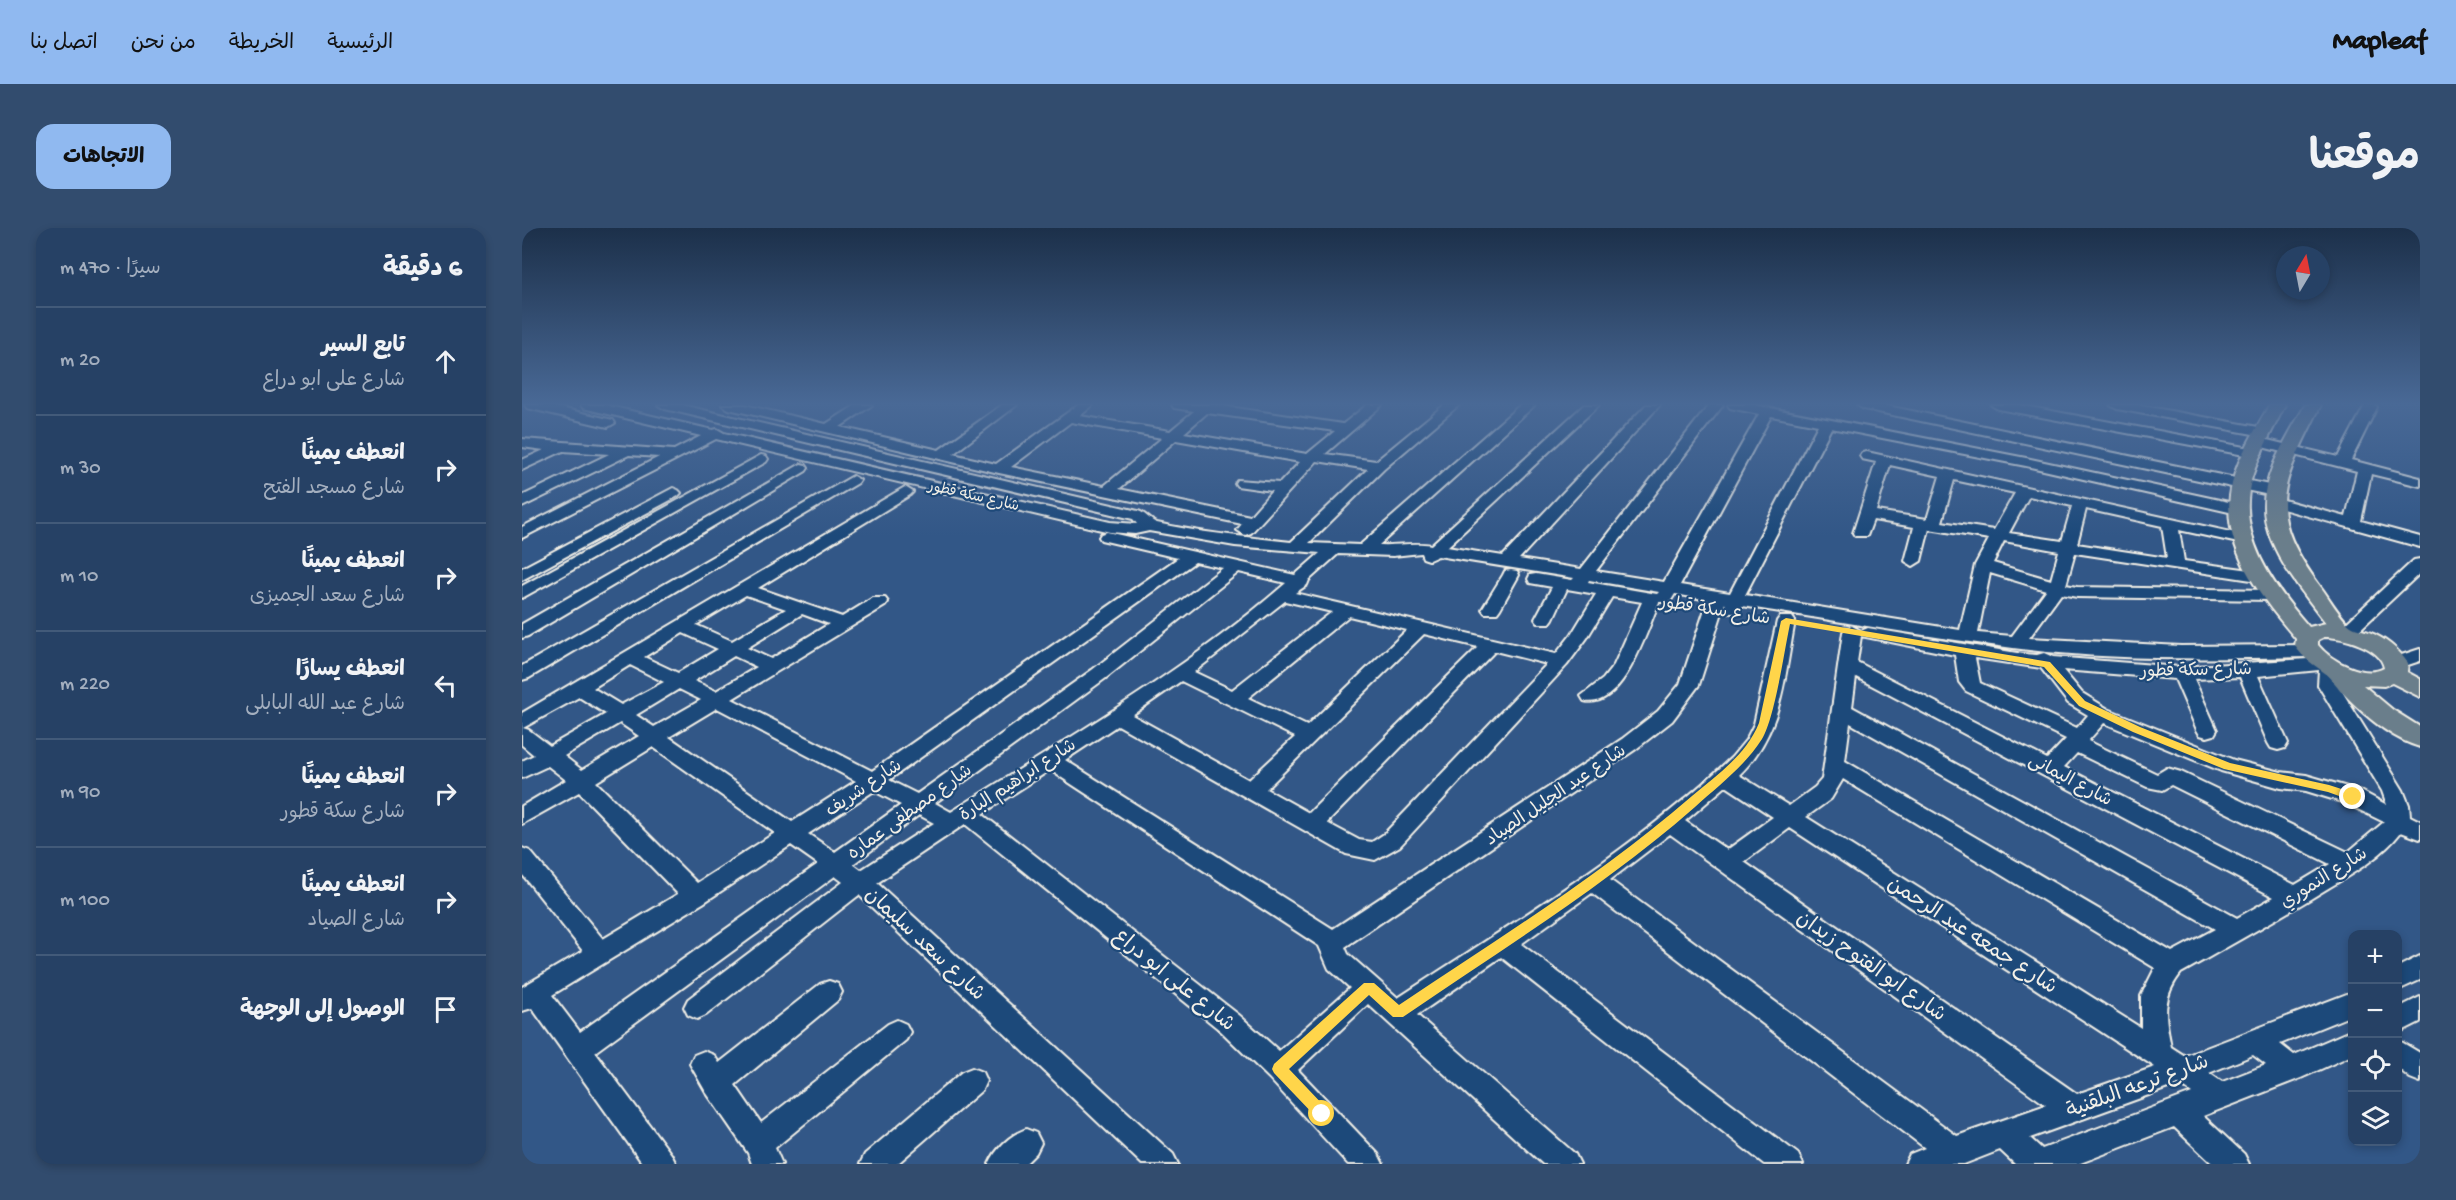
<!DOCTYPE html>
<html lang="ar">
<head>
<meta charset="utf-8">
<style>
  body { margin:0; font-family:"Gochi Hand","Playpen Sans Arabic",sans-serif; background:#324c6e; color:#f1f3f6; direction:rtl }
  .controls { position:absolute; right:18px; bottom:18px; display:grid; overflow:hidden; border-radius:12px; box-shadow:0 3px 9px #0003 }
  .controls button { width:54px; height:54px; display:grid; place-items:center; padding:0; border:0; border-bottom:2px solid #425a79; background:#264165; color:#f1f3f6; font:30px sans-serif }
  .compass { position:absolute; left:1754px; top:18px; width:54px; height:54px; border-radius:50%; background:#264165; box-shadow:0 3px 9px #0003; rotate:10deg }
  .stop { position:absolute; width:18px; height:18px; margin:-14px; border:4px solid #ffd54a; border-radius:50%; background:#fff }
  .stop.end { background:#ffd54a; border-color:#fff; box-shadow:0 2px 6px #0008 }
  .list { margin:0; padding:0; list-style:none }
  h2 { display:flex; justify-content:space-between; align-items:center; height:78px; margin:0; padding:0 24px; font-size:26px }
  h2 small { font-size:20px; font-weight:400; color:#a4afbf }
  .list li { display:grid; grid-template-columns:39px 1fr auto; gap:18px; align-items:center; box-sizing:border-box; height:108px; padding:0 24px; border-top:2px solid #425a79 }
  .list b { display:block; font-size:22px; white-space:nowrap }
  .list p { margin:0; font-size:20px; white-space:nowrap; color:#a4afbf }
  .list em { font-size:20px; font-style:normal; color:#a4afbf }
  .icon { flex:none; width:33px; height:33px; fill:none; stroke:currentColor; stroke-width:2; stroke-linecap:round; stroke-linejoin:round }
  .map { position:relative; flex:none; width:1898px; height:936px; overflow:hidden; direction:ltr; border-radius:18px }
  header { display:flex; align-items:center; gap:36px; box-sizing:border-box; height:84px; padding:0 30px; background:#90b9f0; color:#111 }
  header strong { font-size:28px }
  nav { display:flex; gap:33px; margin-inline-start:auto; font-size:21px }
  .intro { display:flex; align-items:center; justify-content:space-between; box-sizing:border-box; height:144px; padding:0 36px }
  h1 { margin:0; font-size:42px }
  .button { padding:15px 27px; border-radius:18px; background:#90b9f0; color:#111; font-size:21px; font-weight:700 }
  main { display:flex; gap:36px; padding:0 36px }
  aside { flex:1; background:#264165; border-radius:18px; box-shadow:0 3px 9px #0003 }
  .map>svg:first-child { display:block }
  .lines { fill:none; stroke-linecap:round; stroke-linejoin:round }
  .minor-casing { stroke:#f4f1e8; stroke-width:4 }
  .major-casing { stroke:#f4f1e8; stroke-width:4 }
  .minor { fill:#1f4a7a; fill-rule:evenodd }
  .major { fill:#6b7e8b; fill-rule:evenodd }
  .route { fill:#ffd54a }
  .labels { text-anchor:middle; stroke-width:4.5; stroke-linejoin:round; paint-order:stroke }
  .far-street-label { font-size:15px; fill:#f4f1e8; stroke:#1f4a7a }
  .street-label { font-size:18px; fill:#f4f1e8; stroke:#1f4a7a }
  .near-street-label { font-size:21px; fill:#f4f1e8; stroke:#1f4a7a }
</style>
</head>
<body>
<header>
<strong>Mapleaf</strong>
<nav><a>الرئيسية</a><a>الخريطة</a><a>من نحن</a><a>اتصل بنا</a></nav>
</header>
<div class="intro"><h1>موقعنا</h1><a class="button">الاتجاهات</a></div>
<main>
<div class="map">
<svg width="1898" height="936" viewBox="0 0 1898 936">
  <rect width="100%" height="100%" fill="#325787"/>
  <filter id="ink" filterUnits="userSpaceOnUse"><feTurbulence type="fractalNoise" baseFrequency=".0167" numOctaves="2"/><feDisplacementMap in="SourceGraphic" scale="12" xChannelSelector="R" yChannelSelector="G"/><feConvolveMatrix kernelMatrix="1 2 1 2 8 2 1 2 1" color-interpolation-filters="sRGB"/></filter>
  <g filter="url(#ink)">
    <g class="lines">
      <!-- minor casing -->
      <g class="minor-casing">
        <g id="minor">
          <path d="M3 177H26L91 192 93 195 86 199 5 180Z"/>
          <path d="M59 177H83L191 202 195 201 202 205 588 294 615 296 611 291 143 181 136 177H160L616 283C624 285 628 293 635 295 679 305 725 309 769 314L846 241 795 233 729 305 723 307 715 302 720 296 477 245 207 181 200 177H223L304 196 334 177H350L318 199 417 222 480 177H495L431 226 474 236 556 177H571L558 188 648 203 672 183 652 180 650 177H694L821 196 845 177H860L803 226 854 233 922 177H937L862 241 787 315 838 317 998 177H1013L857 317C874 318 892 314 909 317L1062 177H1077L925 319 981 328 1124 177H1138L997 331 1059 341 1187 177H1201L1074 343 1142 354 1237 186 1208 180 1206 177H1233L1504 230 1716 276 1724 281 1716 286 1504 238 1309 200 1223 367 1438 402 1453 337 1467 311 1407 301 1399 333 1391 338 1383 333 1392 299 1351 292 1345 308H1333L1331 305 1354 234 1340 231 1338 228 1340 225 1345 224 1727 308 1729 311 1727 314 1721 316 1657 302 1662 333 1736 343 1742 344 1744 348 1742 352 1736 353 1553 325 1544 357 1555 359 1748 362 1754 363 1757 367 1754 371 1748 372 1555 369 1539 366 1507 410 1659 418 1787 417 1794 419 1796 423 1794 427 1787 429C1689 431 1588 433 1491 420 1400 408 1311 392 1220 378L1217 385H1205L1203 375 1177 457 1150 493 1114 521 823 719 826 726 876 770C990 695 1111 623 1210 529L1224 512 1232 496 1255 393 1258 389H1270L1273 393C1262 450 1261 504 1217 547L1267 578 1293 559 1300 551 1321 404 1324 400 1330 398 1339 403 1346 400 1501 426 1515 427 1522 425 1531 429 1658 439 1803 430 1815 434 1817 438 1816 457 1881 562 1887 577 1888 588 1898 593V611L1879 604C1860 629 1830 646 1803 662 1756 691 1707 718 1659 745 1639 770 1643 789 1649 819L1663 828 1830 764V787L1758 816 1772 827 1830 802V827L1779 850 1681 888 1722 926 1727 936H1691L1652 899 1556 936H1493L1478 922 1442 936H1383L1388 926 1403 920 1070 665 999 716 1276 926 1281 936H1242L979 729 895 787 1053 926 1058 936H1021L846 776 776 842 856 926 861 936H826L747 850 699 803 443 596 355 655 651 926 656 936H620L337 667 184 787 175 791 166 787 162 779 166 771 321 654 313 648 73 824 149 926 154 936H121L10 780 0 783V759L61 723 0 646V620L8 623 81 711 156 666 57 564 0 596V578L44 552 26 538 0 550V533L12 527 0 517V485L383 259 391 264 388 267 236 360 320 389 351 370H363L366 374 363 378 210 471 350 543 656 330 579 312 577 309 579 306 585 304 773 347 798 325 713 318 627 303 613 306 588 304 194 211 0 310V299L137 229 107 227 0 279V268L87 226 41 223 0 242V232L22 222 0 219V211L152 222 179 208 61 180ZM685 185 813 203 785 226 662 205ZM1249 188 1296 197 1208 365 1158 357ZM549 194 640 210 582 258 489 239ZM654 212 778 234 758 255 715 252 713 255 715 258 750 263 728 288 597 261ZM1368 237 1418 248 1405 291 1354 283ZM1432 252 1493 265 1472 302 1420 294ZM1507 268 1550 278 1540 313 1487 305ZM1564 281 1640 298 1645 330 1555 316ZM1482 313 1537 323 1529 352 1471 335ZM899 325 901 330 907 332 916 328 1052 350 1050 352 1014 346 1008 347 1006 351 1008 355 1030 359 1013 391 1016 395H1028L1031 391 1045 361 1074 366 1049 407 1034 426 773 365 785 357 787 352 816 326 871 328ZM673 334 701 340 570 442 395 566 367 552ZM717 344 764 355C663 443 542 513 429 584L413 575 584 450ZM1468 345 1524 362 1490 408 1456 405ZM1067 352 1137 364 1135 366 1066 354ZM1153 366 1186 372 1158 456 1136 483 1100 511 811 701 543 532 596 497 824 626 853 632 878 618 1045 437 1065 410 1090 369 1120 374 1092 437 1081 451 1059 468 1062 473C1101 483 1126 400 1137 374H1148ZM224 367 264 381 210 413 174 397ZM763 373 810 384 710 462 672 444ZM280 386 307 396 249 431 225 420ZM827 388 885 402 785 498 726 470ZM161 405 196 421 156 445 122 429ZM902 406 956 419 787 585 744 561ZM1339 408 1433 427 1437 454 1444 463 1544 511 1525 531 1335 434ZM973 423 1025 436 862 606 850 614 837 612 805 595ZM212 428 235 439 194 463 172 453ZM1453 430 1519 440 1546 475 1566 487 1555 500 1458 455ZM108 437 142 454 99 477 71 460ZM1541 442 1653 451 1675 502 1678 507 1685 509 1692 507 1695 502 1672 451 1718 449 1746 515 1749 520 1756 522 1763 520 1766 515 1736 448 1797 442 1796 457 1860 563 1865 577 1839 563 1784 547 1759 544 1712 532 1586 481 1560 465ZM1334 449 1752 669 1715 690 1330 479ZM659 453 773 509 727 552 610 487ZM157 461 179 472 132 499 114 487ZM57 469 84 486 28 518 7 502 1 500ZM195 480 334 553 270 594 147 509ZM98 495 117 508 60 542 42 528ZM1328 495 1693 701 1650 724 1323 533ZM1582 495 1699 543 1759 560 1784 563 1823 575 1862 594 1826 624 1659 544 1645 540 1635 546 1566 513ZM131 519 253 605 175 655 74 554ZM1555 525 1625 559 1640 562 1649 557 1808 636 1773 657 1542 539ZM528 542 797 718 807 741 828 760 757 823 717 787 460 586ZM1321 551 1633 740 1619 768V800L1284 589 1309 571ZM1204 558 1251 589 1205 622 1163 593ZM352 563 379 577 313 624 286 606ZM397 587 412 595 339 642 331 636ZM1268 600 1627 835 1633 839 1555 866 1222 634ZM1148 606 1524 877 1435 908 1088 652ZM269 617 296 636 58 804 30 767 181 675ZM1731 827 1744 837 1700 854 1687 845ZM1657 856 1670 865 1520 921 1508 910Z"/>
          <path d="M1335 177H1361L1752 258 1760 263 1752 268 1342 181Z"/>
          <path d="M1469 177H1497L1733 221 1740 225 1733 229 1476 181Z"/>
          <path d="M1588 177H1616L1742 200 1749 204 1742 208 1595 181Z"/>
          <path d="M1843 177H1853L1855 179 1829 232 1898 250V258L1849 246 1839 293 1898 309V319L1746 277 1743 274 1751 269 1824 289 1835 243 1732 217 1730 214 1737 210 1816 229Z"/>
          <path d="M239 227 244 228 246 231 244 234 0 370V358Z"/>
          <path d="M279 236 284 237 286 240 284 243 6 408 0 410V396Z"/>
          <path d="M331 248 338 252 336 255 7 450 0 452V438Z"/>
          <path d="M151 260 156 262 159 265 156 268 0 352V340Z"/>
          <path d="M1898 331V345L1831 408H1819L1816 404 1819 400 1892 332Z"/>
          <path d="M989 342 995 343 997 347 978 381 975 385H963L960 381 981 347 983 343Z"/>
          <path d="M1898 421V433L1874 441 1867 439 1865 435 1867 431Z"/>
          <path d="M1898 728V752L1876 762V739Z"/>
          <path d="M307 753 316 756 320 764 316 772 213 857 239 895 366 796 375 792 384 796 388 804 384 812 253 920 260 936H230L226 925 184 864 168 836 172 827 182 823 192 827 197 835 298 756Z"/>
          <path d="M1898 769V794L1876 805V780Z"/>
          <path d="M1876 812 1898 825V854L1888 850 1876 840Z"/>
          <path d="M450 840 460 844 464 853 460 862 375 936H338L343 926 440 844Z"/>
          <path d="M504 901 514 905 519 915 514 925 503 936H467C474 920 488 907 504 901Z"/>
        </g>
      </g>
      <!-- major casing -->
      <g class="major-casing">
        <path id="major" d="M1747 177H1763C1752 200 1738 224 1730 249 1713 307 1751 358 1787 399L1804 395C1781 365 1742 319 1742 279 1741 244 1767 207 1783 177H1799C1761 256 1740 280 1798 358 1806 368 1819 391 1829 398 1833 401 1842 402 1847 404 1863 410 1876 421 1886 435L1885 444 1898 451V469L1870 455 1862 458 1841 457 1871 482 1898 499V519C1870 511 1842 487 1822 466 1816 460 1810 450 1803 445 1791 436 1782 431 1773 418L1774 411C1737 367 1696 317 1710 256 1716 228 1734 202 1747 177ZM1802 409C1820 409 1859 419 1862 440 1842 451 1809 433 1796 417V412Z"/>
      </g>
      <!-- minor -->
      <use href="#minor" class="minor"/>
      <!-- major -->
      <use href="#major" class="major"/>
    </g>
  </g>
  <!-- sky -->
  <linearGradient id="sky" x2="0" y2="1"><stop stop-color="#1c304a"/><stop offset="0.57" stop-color="#496996"/><stop offset="1" stop-color="#496996" stop-opacity="0"/></linearGradient>
  <rect width="1898" height="308" fill="url(#sky)"/>
  <!-- route -->
  <path class="route" d="M1264 390 1528 434 1563 473 1618 499 1708 535 1807 557 1835 566 1836 569 1831 573 1806 564 1702 541 1611 504 1557 478 1522 439 1268 396C1262 424 1253 489 1240 511 1223 538 1196 558 1173 579 1083 658 980 721 881 789H871L847 767 767 841 805 881 808 886 805 890 800 892 795 890 752 845 750 841 752 836 842 755H852L877 777C977 710 1079 647 1170 568 1195 547 1224 527 1237 495L1259 393Z"/>
  <g class="labels">
    <!-- far-street labels -->
    <g class="far-street-label">
      <text transform="translate(452 267) rotate(13)" y="5">شارع سكة قطور</text>
    </g>
    <!-- street labels -->
    <g class="street-label">
      <text transform="translate(1193 381) rotate(9)" y="6">شارع سكة قطور</text>
      <text transform="translate(1674 441) rotate(-1)" y="6">شارع سكة قطور</text>
      <text transform="translate(495 551) rotate(-33)" y="6">شارع ابراهيم البارة</text>
      <text transform="translate(1549 551) rotate(28)" y="6">شارع اليمانى</text>
      <text transform="translate(341 559) rotate(-34)" y="6">شارع شريف</text>
      <text transform="translate(1033 566) rotate(-34)" y="6">شارع عبد الجليل الصياد</text>
      <text transform="translate(387 583) rotate(-36)" y="6">شارع مصطفى عماره</text>
      <text transform="translate(1801 649) rotate(-32)" y="6">شارع النموري</text>
    </g>
    <!-- near-street labels -->
    <g class="near-street-label">
      <text transform="translate(1451 706) rotate(33)" y="7">شارع جمعه عبد الرحمن</text>
      <text transform="translate(404 715) rotate(43)" y="7">شارع سعد سليمان</text>
      <text transform="translate(1350 737) rotate(35)" y="7">شارع ابو الفتوح زيدان</text>
      <text transform="translate(653 751) rotate(39)" y="7">شارع على ابو دراع</text>
      <text transform="translate(1615 857) rotate(-20)" y="7">شارع ترعه البلقنية</text>
    </g>
  </g>
</svg>
<div class="controls">
<button>+</button>
<button>−</button>
<button><svg class="icon" aria-label="locate" viewBox="0 0 24 24"><circle cx="12" cy="12" r="6"/><path d="M12 2v4M12 18v4M2 12h4M18 12h4"/></svg></button>
<button><svg class="icon" aria-label="layers" viewBox="0 0 24 24"><path d="M12 4l9 5-9 5-9-5zM3 14l9 5 9-5"/></svg></button>
</div>
<svg class="compass" viewBox="-18 -18 36 36"><path d="M0-13l5 13h-10z" fill="#e53935"/><path d="M0 13l5-13h-10z" fill="#a4afbf"/></svg>
<div class="stop" style="left:800px;top:886px"></div>
<div class="stop end" style="left:1831px;top:569px"></div>
</div>
<aside>
<h2>6 دقيقة<small>سيرًا · 470 m</small></h2>
<ul class="list">
<li><svg class="icon" aria-label="ahead" viewBox="0 0 24 24"><path d="M12 20V5M6 11l6-6 6 6"/></svg><div><b>تابع السير</b><p>شارع على ابو دراع</p></div><em>20 m</em></li>
<li><svg class="icon" aria-label="right" viewBox="0 0 24 24"><path d="M7 20v-9h11M14 6l5 5-5 5"/></svg><div><b>انعطف يمينًا</b><p>شارع مسجد الفتح</p></div><em>30 m</em></li>
<li><svg class="icon" aria-label="right" viewBox="0 0 24 24"><path d="M7 20v-9h11M14 6l5 5-5 5"/></svg><div><b>انعطف يمينًا</b><p>شارع سعد الجميزى</p></div><em>10 m</em></li>
<li><svg class="icon" aria-label="left" viewBox="0 0 24 24"><path d="M17 20v-9H6M10 6l-5 5 5 5"/></svg><div><b>انعطف يسارًا</b><p>شارع عبد الله البابلى</p></div><em>220 m</em></li>
<li><svg class="icon" aria-label="right" viewBox="0 0 24 24"><path d="M7 20v-9h11M14 6l5 5-5 5"/></svg><div><b>انعطف يمينًا</b><p>شارع سكة قطور</p></div><em>90 m</em></li>
<li><svg class="icon" aria-label="right" viewBox="0 0 24 24"><path d="M7 20v-9h11M14 6l5 5-5 5"/></svg><div><b>انعطف يمينًا</b><p>شارع الصياد</p></div><em>100 m</em></li>
<li><svg class="icon" aria-label="arrive" viewBox="0 0 24 24"><path d="M6 21V4h12l-3 4 3 4H6"/></svg><div><b>الوصول إلى الوجهة</b></div></li>
</ul>
</aside>
</main>
</body>
</html>
